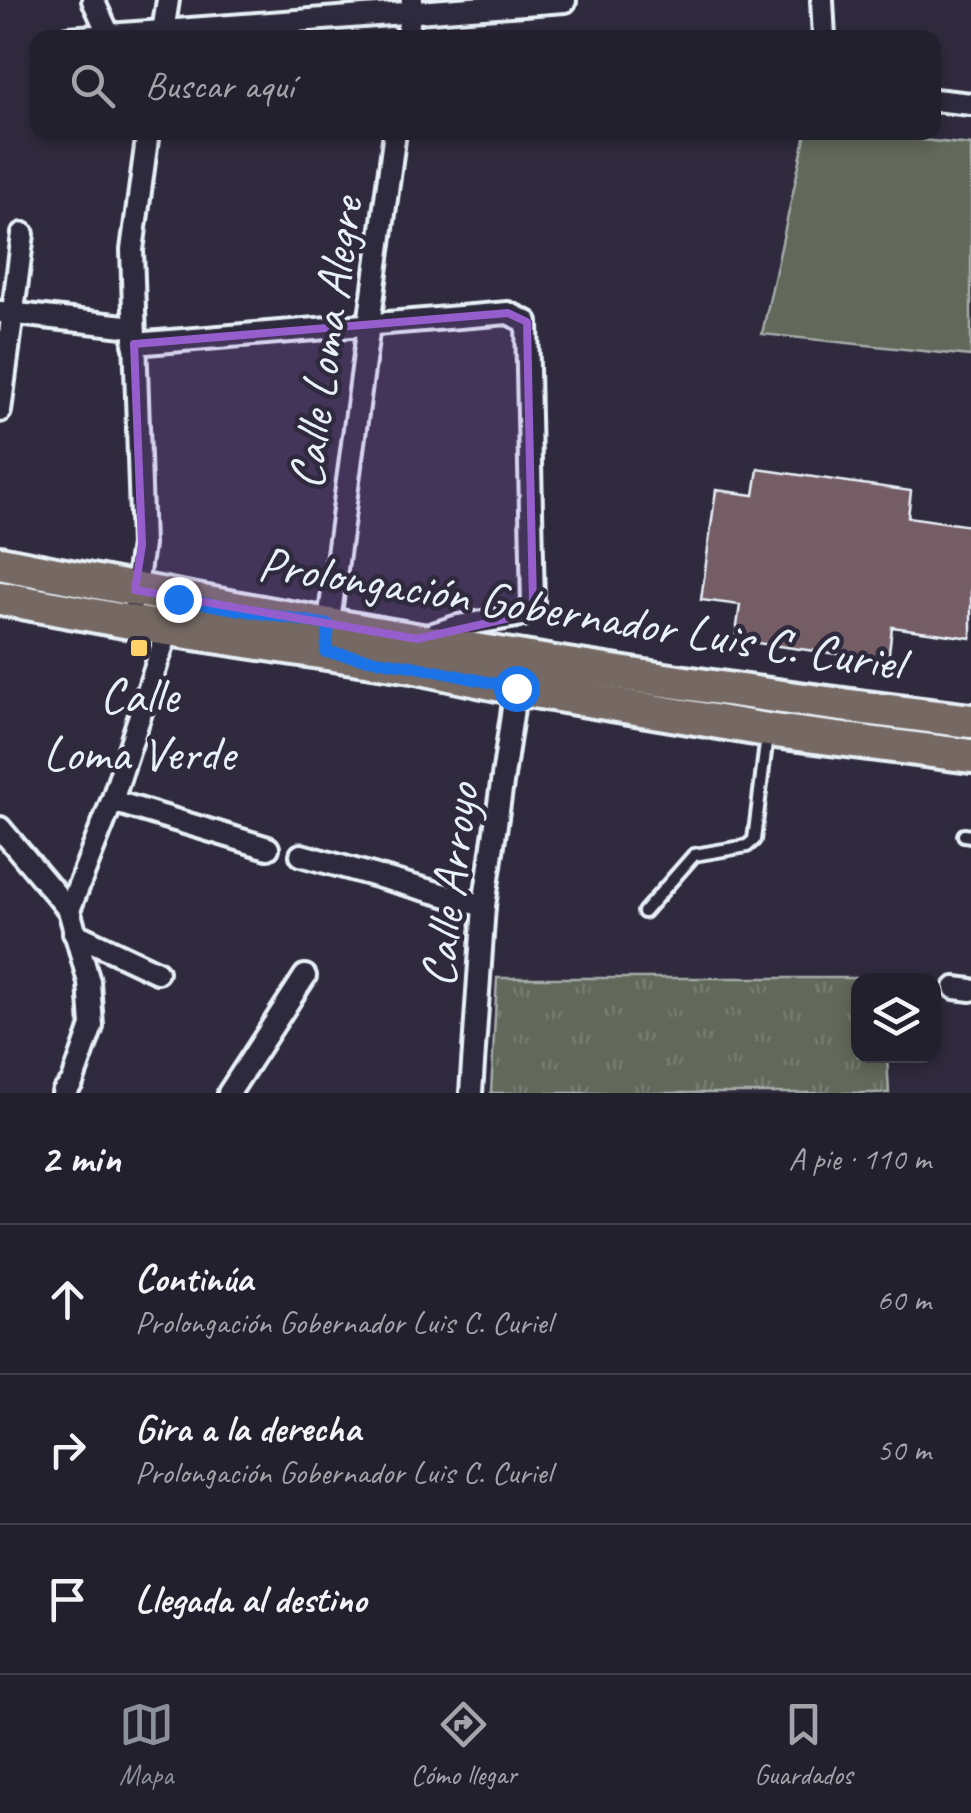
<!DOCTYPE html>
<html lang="es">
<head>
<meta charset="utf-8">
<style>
  body { margin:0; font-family:Caveat,sans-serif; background:#2b2836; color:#f1f3f6 }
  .controls { position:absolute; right:30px; bottom:30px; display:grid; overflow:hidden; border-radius:20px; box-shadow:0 5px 15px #0003 }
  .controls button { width:90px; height:90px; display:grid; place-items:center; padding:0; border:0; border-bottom:2px solid #403e4a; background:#23202e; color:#f1f3f6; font:50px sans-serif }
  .stop { position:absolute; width:30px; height:30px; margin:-22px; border:8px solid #1a73e8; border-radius:50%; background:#fff }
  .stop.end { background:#1a73e8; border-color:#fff; box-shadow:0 2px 10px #0008 }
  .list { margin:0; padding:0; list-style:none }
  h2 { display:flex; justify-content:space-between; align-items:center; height:130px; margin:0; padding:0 40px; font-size:42px }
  h2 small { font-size:32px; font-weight:400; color:#a3a3aa }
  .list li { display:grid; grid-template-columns:65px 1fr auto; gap:30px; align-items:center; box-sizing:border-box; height:150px; padding:0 40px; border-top:2px solid #403e4a }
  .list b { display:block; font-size:38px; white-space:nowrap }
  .list p { margin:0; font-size:32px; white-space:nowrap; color:#a3a3aa }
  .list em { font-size:32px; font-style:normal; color:#a3a3aa }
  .icon { flex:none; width:55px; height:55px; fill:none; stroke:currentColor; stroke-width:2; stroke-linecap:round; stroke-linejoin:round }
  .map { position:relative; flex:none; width:971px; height:1093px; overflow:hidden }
  .search { position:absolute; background:#23202e; box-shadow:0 5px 15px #0003; left:30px; right:30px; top:30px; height:110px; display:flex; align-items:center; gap:25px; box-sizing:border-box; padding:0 35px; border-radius:20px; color:#a3a3aa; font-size:38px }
  .sheet { height:580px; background:#23202e }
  nav { display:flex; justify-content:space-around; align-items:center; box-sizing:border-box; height:140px; border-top:2px solid #403e4a; background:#23202e; font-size:28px; color:#a3a3aa }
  nav a { display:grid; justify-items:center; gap:5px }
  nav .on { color:#8c9099 }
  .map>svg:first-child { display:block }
  .grass { fill:url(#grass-tufts); stroke:#a5aca9; stroke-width:2.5 }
  .green { fill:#62675a; stroke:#a5aca9; stroke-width:2.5 }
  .building { fill:#755d66; stroke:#e8f1f8; stroke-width:2.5 }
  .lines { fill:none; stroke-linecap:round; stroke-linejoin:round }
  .service-casing { stroke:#e8f1f8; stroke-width:18 }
  .minor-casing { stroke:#e8f1f8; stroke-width:28 }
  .primary-casing { stroke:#e8f1f8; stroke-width:40 }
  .service { stroke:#2f2a3d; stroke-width:10 }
  .minor { stroke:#2f2a3d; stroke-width:20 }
  .primary { stroke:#766964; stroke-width:32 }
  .route { stroke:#1a73e8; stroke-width:12 }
  .marked { fill:#965dcd; fill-opacity:0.2; stroke:#965dcd; stroke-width:8; stroke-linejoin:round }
  .poi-dot { fill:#ffd166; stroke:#2f2a3d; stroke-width:4 }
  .labels { text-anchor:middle; stroke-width:9; stroke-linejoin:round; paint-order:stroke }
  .street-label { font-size:50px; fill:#e8f1f8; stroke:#2f2a3d }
  .poi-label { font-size:50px; fill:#e8f1f8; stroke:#2f2a3d }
</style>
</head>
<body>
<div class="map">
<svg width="971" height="1093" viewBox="0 0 971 1093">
  <defs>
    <pattern id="grass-tufts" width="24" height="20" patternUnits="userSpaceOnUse" patternTransform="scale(2.5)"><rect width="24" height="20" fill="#62675a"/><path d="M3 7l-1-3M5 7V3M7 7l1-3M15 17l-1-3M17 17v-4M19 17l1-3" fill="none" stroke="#787d72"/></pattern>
  </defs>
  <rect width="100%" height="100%" fill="#2f2a3d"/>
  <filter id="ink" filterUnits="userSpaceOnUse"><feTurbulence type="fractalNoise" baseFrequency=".01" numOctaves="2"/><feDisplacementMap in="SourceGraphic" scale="20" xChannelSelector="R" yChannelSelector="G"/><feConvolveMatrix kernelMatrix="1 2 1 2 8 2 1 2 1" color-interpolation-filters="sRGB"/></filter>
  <g filter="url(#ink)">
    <!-- grass -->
    <path class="grass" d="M497 978H883V980L858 981V1056H887L889 1093H491Z"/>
    <!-- green -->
    <path class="green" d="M806 133H852L971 145V356L762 334Z"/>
    <!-- building -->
    <path class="building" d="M758 469 911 491 908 517 971 526V638L892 627 888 661 735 640 740 605 701 600 716 490 754 495Z"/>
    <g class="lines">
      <!-- service casing -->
      <g class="service-casing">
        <g id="service">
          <path d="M964 835 971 836"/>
          <path d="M644 912 694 855 747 846 754 840 767 736"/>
        </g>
      </g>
      <!-- minor casing -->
      <g class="minor-casing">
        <g id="minor">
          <path d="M93 0 109 35"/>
          <path d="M822 0 824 38"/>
          <path d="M68 38 565 1"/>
          <path d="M162 38 168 0"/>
          <path d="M407 38 412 0"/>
          <path d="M934 100 971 104"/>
          <path d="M0 312 133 327"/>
          <path d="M134 344 508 313 527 322 533 605 523 615 458 626 421 638"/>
          <path d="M0 411 23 234"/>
          <path d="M134 600 142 545 132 250 148 132"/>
          <path d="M327 636 395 132"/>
          <path d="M112 801 268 848"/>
          <path d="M0 828 69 910 89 982 92 1026 72 1083 63 1093"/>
          <path d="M301 855 484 906"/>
          <path d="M69 910 112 801 171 620"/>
          <path d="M74 933 157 972"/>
          <path d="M955 988 971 990"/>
          <path d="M229 1093 305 976"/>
          <path d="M471 1093 484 906 516 688"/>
        </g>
      </g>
      <!-- primary casing -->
      <g class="primary-casing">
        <g id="primary">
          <path d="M0 563C321 627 646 683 971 721"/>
          <path d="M0 598 168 629 412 666 516 688 767 730 971 756"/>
        </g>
      </g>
      <!-- service -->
      <use href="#service" class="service"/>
      <!-- minor -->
      <use href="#minor" class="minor"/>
      <!-- primary -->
      <use href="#primary" class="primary"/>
    </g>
  </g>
  <g class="lines" filter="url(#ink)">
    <!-- route -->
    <path class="route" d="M178 599 329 625 326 652 412 666 516 688"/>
  </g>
  <!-- marked area -->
  <path class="marked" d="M508 313 527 322 533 605 523 615 417 639 135 590 142 545 134 344Z"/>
  <!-- markers -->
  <rect class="poi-dot" x="129" y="638" width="20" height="20" rx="5"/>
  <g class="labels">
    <!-- street labels -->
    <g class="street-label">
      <text transform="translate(324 343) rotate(-82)" y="18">Calle Loma Alegre</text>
      <text transform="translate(581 612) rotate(9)" y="18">Prolongación Gobernador Luis C. Curiel</text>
      <text transform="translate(448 885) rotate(-83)" y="18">Calle Arroyo</text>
    </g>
    <!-- poi labels -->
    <g class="poi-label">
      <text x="139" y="712">Calle<tspan x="139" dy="58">Loma Verde</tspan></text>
    </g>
  </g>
</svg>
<div class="controls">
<button><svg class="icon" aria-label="layers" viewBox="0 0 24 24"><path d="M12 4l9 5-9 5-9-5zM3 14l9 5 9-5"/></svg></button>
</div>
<div class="stop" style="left:516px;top:688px"></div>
<div class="stop end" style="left:178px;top:599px"></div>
<div class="search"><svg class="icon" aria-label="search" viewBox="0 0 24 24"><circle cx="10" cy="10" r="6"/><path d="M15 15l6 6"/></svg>Buscar aquí</div>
</div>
<section class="sheet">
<h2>2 min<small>A pie · 110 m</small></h2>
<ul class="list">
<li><svg class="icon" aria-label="ahead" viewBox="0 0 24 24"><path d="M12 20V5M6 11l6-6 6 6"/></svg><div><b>Continúa</b><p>Prolongación Gobernador Luis C. Curiel</p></div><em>60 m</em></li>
<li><svg class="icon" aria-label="right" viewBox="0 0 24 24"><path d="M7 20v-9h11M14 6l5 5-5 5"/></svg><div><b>Gira a la derecha</b><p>Prolongación Gobernador Luis C. Curiel</p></div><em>50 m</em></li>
<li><svg class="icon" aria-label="arrive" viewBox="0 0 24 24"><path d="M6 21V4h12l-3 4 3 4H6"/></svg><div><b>Llegada al destino</b></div></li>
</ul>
</section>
<nav>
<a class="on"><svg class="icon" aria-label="map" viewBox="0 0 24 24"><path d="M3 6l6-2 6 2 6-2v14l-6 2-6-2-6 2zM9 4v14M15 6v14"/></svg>Mapa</a>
<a><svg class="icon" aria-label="directions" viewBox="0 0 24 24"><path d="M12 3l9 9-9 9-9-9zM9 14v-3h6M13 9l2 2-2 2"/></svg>Cómo llegar</a>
<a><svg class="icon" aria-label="saved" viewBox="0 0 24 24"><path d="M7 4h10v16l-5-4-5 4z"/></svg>Guardados</a>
</nav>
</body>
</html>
